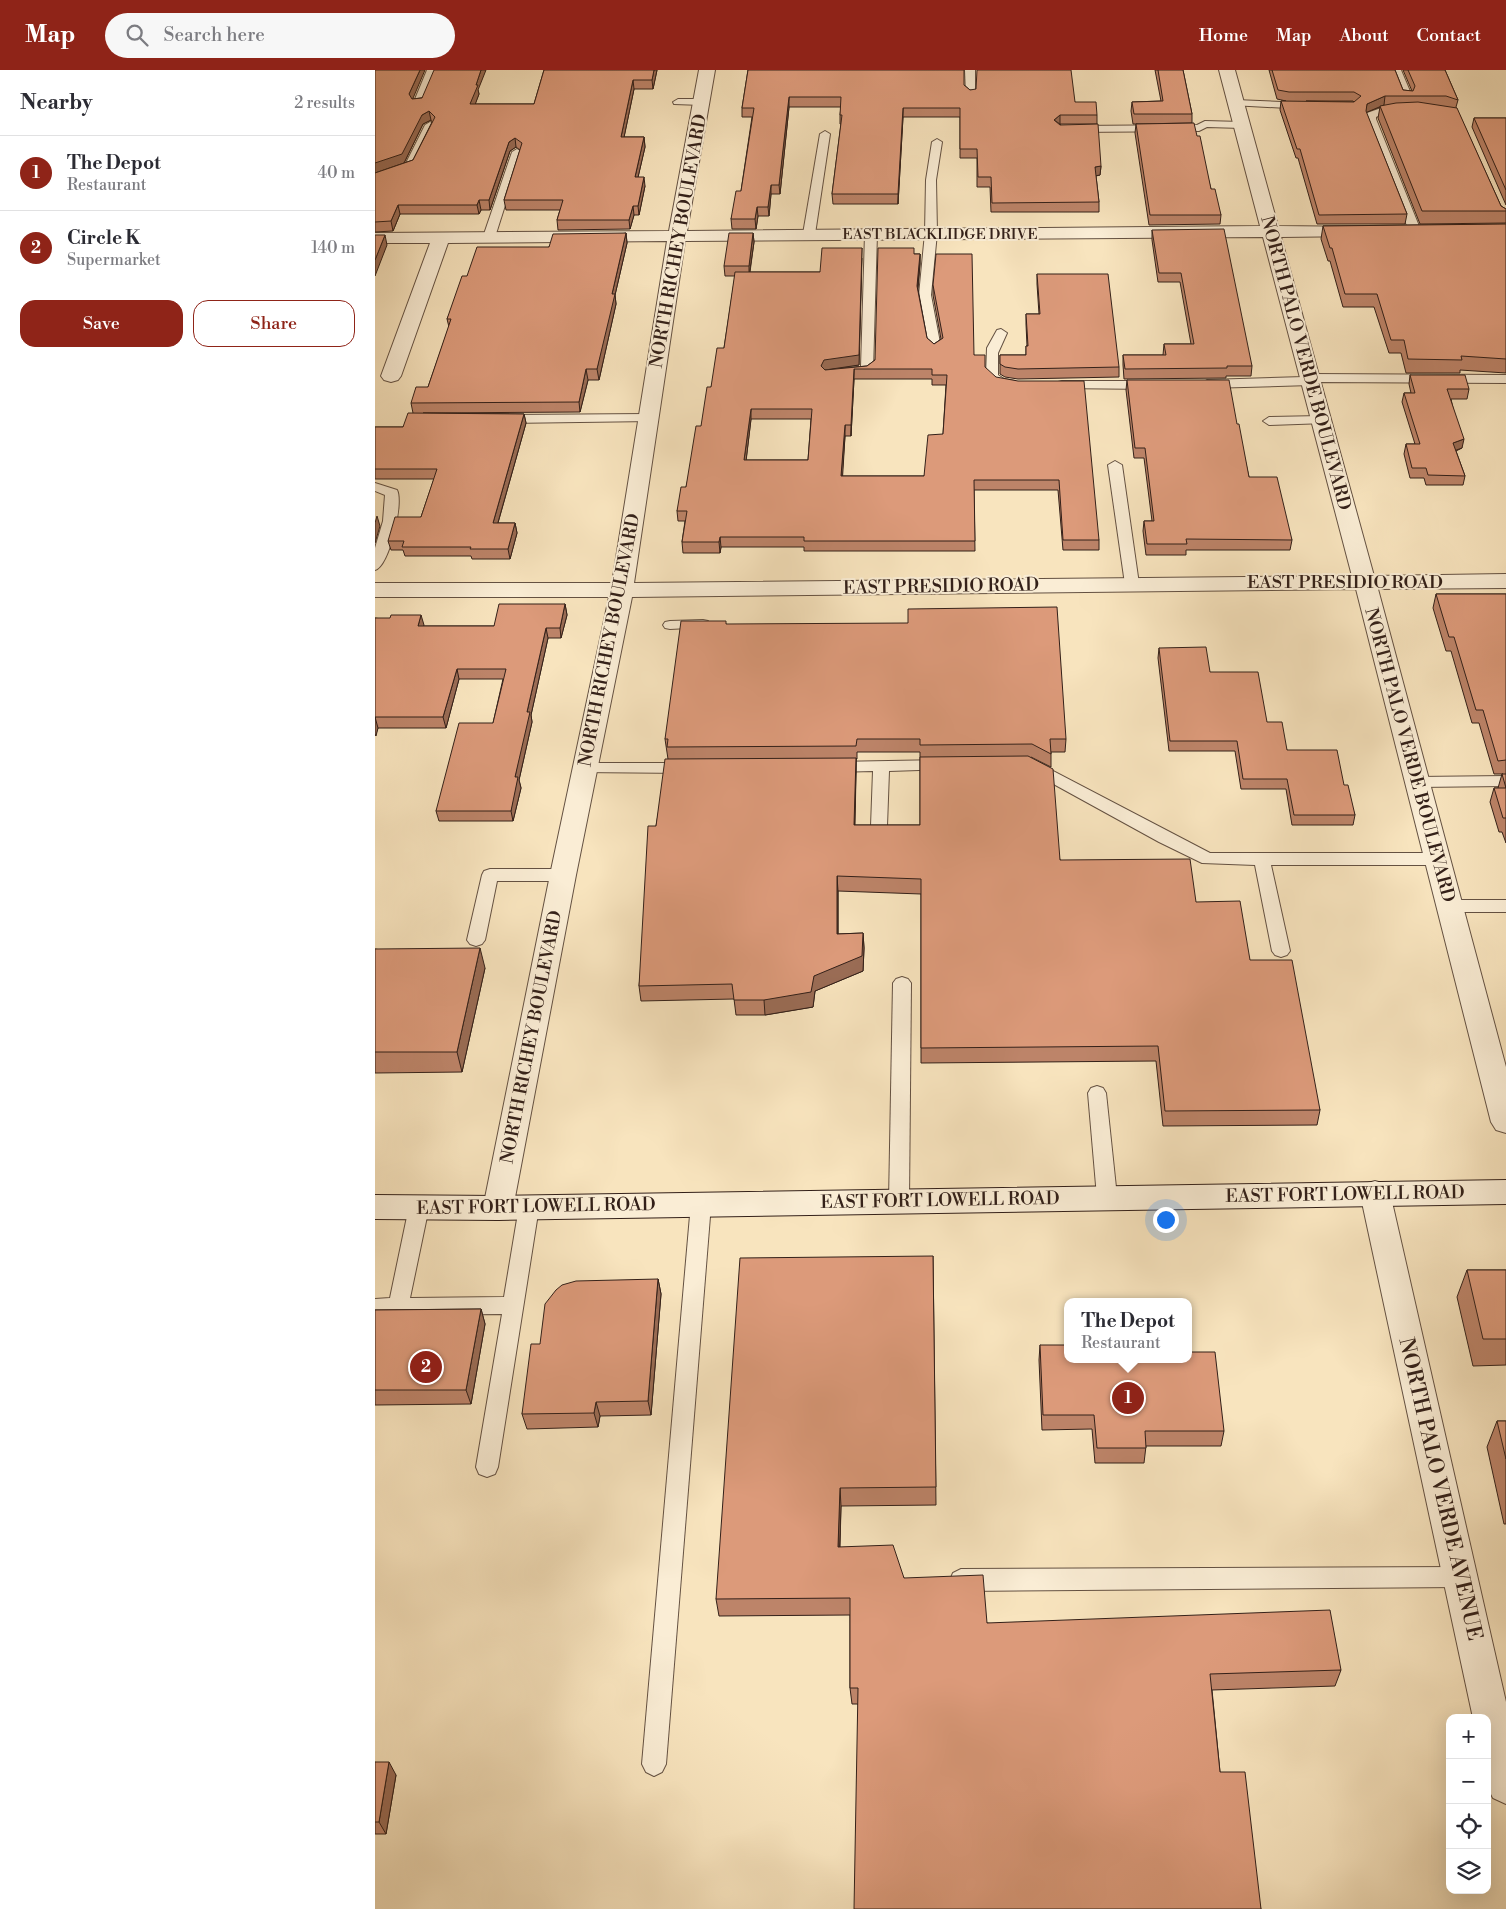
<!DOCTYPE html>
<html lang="en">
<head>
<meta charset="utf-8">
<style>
  body { margin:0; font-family:"Libre Bodoni",serif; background:#f7f7f7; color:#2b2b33 }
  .controls { position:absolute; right:15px; bottom:15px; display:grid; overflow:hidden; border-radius:10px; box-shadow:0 5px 20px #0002 }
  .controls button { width:45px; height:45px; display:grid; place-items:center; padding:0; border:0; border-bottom:1px solid #e1e1e2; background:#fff; color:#2b2b33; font:25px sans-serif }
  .you { position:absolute; left:790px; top:1149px; width:18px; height:18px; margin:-12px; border:4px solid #fff; border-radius:50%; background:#1a73e8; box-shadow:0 0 0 8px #1a73e833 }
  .badge { display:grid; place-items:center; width:32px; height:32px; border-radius:50%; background:#8f2418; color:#fff; font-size:16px; font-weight:700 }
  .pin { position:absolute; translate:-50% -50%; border:2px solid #fff; box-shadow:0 1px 5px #0006 }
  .popup { position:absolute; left:689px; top:1228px; width:128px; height:65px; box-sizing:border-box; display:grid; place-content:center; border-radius:10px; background:#fff; filter:drop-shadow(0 1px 4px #0005); font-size:16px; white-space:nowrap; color:#7c7c81 }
  .popup b { font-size:19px; color:#2b2b33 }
  .popup::after { content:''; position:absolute; left:50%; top:100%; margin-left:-10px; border:10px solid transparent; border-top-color:#fff }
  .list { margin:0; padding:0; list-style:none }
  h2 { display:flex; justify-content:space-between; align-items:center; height:65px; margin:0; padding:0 20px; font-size:21px }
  h2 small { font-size:16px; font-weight:400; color:#7c7c81 }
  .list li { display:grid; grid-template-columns:32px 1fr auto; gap:15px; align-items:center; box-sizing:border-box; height:75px; padding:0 20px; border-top:1px solid #e1e1e2 }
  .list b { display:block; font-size:19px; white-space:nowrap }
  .list p { margin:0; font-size:16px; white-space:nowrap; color:#7c7c81 }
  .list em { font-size:16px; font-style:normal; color:#7c7c81 }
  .actions { display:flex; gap:10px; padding:15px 20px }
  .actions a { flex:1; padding:11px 0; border:1px solid #8f2418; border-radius:15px; text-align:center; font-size:18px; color:#8f2418 }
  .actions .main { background:#8f2418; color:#fff }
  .icon { flex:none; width:28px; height:28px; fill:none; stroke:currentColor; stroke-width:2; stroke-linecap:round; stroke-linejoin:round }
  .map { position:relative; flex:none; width:1131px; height:1839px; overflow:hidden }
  header { display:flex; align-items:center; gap:30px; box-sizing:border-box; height:70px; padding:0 25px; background:#8f2418; color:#fff }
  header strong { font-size:24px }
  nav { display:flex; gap:28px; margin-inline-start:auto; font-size:18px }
  .search { width:350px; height:45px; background:#f7f7f7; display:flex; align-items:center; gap:12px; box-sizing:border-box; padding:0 18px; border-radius:28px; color:#7c7c81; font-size:19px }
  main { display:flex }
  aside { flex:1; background:#fff }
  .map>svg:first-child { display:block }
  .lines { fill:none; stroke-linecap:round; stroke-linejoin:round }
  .service-casing { stroke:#645142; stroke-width:2 }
  .minor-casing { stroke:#645142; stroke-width:2 }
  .secondary-casing { stroke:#332019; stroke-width:2 }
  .service { fill:#faedd5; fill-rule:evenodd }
  .minor { fill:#faedd5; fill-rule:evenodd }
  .secondary { fill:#faedd5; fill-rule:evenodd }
  .wall { fill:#bd8469; stroke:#332019; fill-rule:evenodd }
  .shaded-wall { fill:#9a6c55; stroke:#332019 }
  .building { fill:#dc9a7a; stroke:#332019; fill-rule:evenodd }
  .labels { text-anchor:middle; stroke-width:4; stroke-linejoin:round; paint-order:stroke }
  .far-street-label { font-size:15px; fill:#332019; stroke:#faedd5 }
  .street-label { font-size:18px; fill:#332019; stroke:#faedd5 }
  .near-street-label { font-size:21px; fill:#332019; stroke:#faedd5 }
</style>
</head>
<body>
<header>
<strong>Map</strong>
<div class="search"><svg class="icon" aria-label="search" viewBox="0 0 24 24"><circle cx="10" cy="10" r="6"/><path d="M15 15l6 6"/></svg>Search here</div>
<nav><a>Home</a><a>Map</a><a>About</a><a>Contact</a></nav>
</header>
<main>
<aside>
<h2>Nearby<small>2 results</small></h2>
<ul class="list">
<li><span class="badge">1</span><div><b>The Depot</b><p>Restaurant</p></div><em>40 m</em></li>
<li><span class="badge">2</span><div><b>Circle K</b><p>Supermarket</p></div><em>140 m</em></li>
</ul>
<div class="actions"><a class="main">Save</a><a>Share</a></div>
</aside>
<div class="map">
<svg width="1131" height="1839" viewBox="0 0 1131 1839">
  <rect width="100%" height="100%" fill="#f8e4be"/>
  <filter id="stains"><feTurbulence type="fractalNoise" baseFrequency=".004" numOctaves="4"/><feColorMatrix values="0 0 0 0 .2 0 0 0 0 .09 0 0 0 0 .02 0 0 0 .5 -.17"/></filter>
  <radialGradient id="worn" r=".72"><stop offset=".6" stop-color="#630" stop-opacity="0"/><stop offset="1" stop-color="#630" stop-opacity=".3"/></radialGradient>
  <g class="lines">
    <!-- service casing -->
    <g class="service-casing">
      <g id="service">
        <path d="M52 0H62L48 34 47 36H39L38 34Z"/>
        <path d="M590 0H600V26L596 27 591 24Z"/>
        <path d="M1016 0H1026L1037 26 1036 28H1028Z"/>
        <path d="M303 29H327L332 32 327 35 299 34 298 32Z"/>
        <path d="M860 30 930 33 935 36 930 39 856 35V31Z"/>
        <path d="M1028 37 1032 38V42L1010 43 1001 47V49L1046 161 1040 164 1034 161 991 49 992 43 1009 37Z"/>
        <path d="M830 51 867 52 872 55 867 58 832 57 824 61 701 62 696 59 701 56 822 55Z"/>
        <path d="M55 52 60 55 38 99 0 112V105L30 95 50 55Z"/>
        <path d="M450 61 455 64 440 164 434 167 428 164 445 64Z"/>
        <path d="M562 69 567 72 561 110 562 163 556 225 566 278 560 282 554 278 544 225 550 163 551 110 557 72Z"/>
        <path d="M142 79 147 82 120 167 114 170 110 169 108 167 137 82Z"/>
        <path d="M496 161 502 164 498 300C492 306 474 308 468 302L470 299 486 297 490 164Z"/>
        <path d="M626 259 632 263 623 283V305L629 309 640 311 642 314 640 317C629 319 618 314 611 306L612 278 622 260Z"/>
        <path d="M935 304 1131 305V313L942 312 936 315 832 318 826 314 832 310 929 307Z"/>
        <path d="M687 311H776L782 315 776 319 683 318 681 315 683 312Z"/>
        <path d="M273 344 277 345 279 348 277 351 126 353 120 349 126 345Z"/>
        <path d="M946 346 951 347 952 350 951 353 894 355 888 351 894 347Z"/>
        <path d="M740 391 747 395 764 514 762 517H752L750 514 733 395Z"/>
        <path d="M0 413 22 420C29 433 14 497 0 500V478L8 451 10 425 0 421Z"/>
        <path d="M328 550 333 551 335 554 333 557 295 559 290 558 288 555 290 552 295 551Z"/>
        <path d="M568 690 574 691 576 695 574 699 514 701 512 756 510 760 504 761 498 760 496 756 498 701 459 702 453 701 451 697 453 693 459 692Z"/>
        <path d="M659 691 835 783H1062L1068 785 1070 789 1068 793 1062 795H896L915 881 912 885 906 887 900 885 897 881 880 795 827 793 784 772 653 700 651 696 653 692Z"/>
        <path d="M210 693H311L317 694 319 698 317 702 311 703 204 702 202 698 204 694Z"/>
        <path d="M1131 706V716L1042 717 1036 716 1034 712 1036 708 1042 707Z"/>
        <path d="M115 799H188L194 801 196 805 194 809 188 811H122L110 870 107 874 101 876 95 874 92 870 107 805 109 801Z"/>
        <path d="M1075 830H1131V842H1075L1069 840 1067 836 1069 832Z"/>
        <path d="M527 907 533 909 536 913 534 1131 531 1136 524 1139 517 1136 514 1131 518 913 521 909Z"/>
        <path d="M722 1016 728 1018 731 1023 742 1127 739 1132 732 1135 725 1132 722 1127 713 1023 716 1018Z"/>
        <path d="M326 1126 333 1128 336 1134 291 1694 287 1702 279 1706 271 1702 267 1694 316 1134 319 1128Z"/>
        <path d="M44 1129 51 1131 54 1137 35 1228 129 1227 144 1137 147 1131 154 1129 161 1131 164 1137 123 1397 120 1404 112 1407 104 1404 101 1397 127 1244 0 1245V1229L15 1228 34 1137 37 1131Z"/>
        <path d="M1086 1497 1094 1500 1097 1507 1094 1514 1086 1517 586 1521 578 1517 575 1510 578 1503 586 1499Z"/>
      </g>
    </g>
    <!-- minor casing -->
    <g class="minor-casing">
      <g id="minor">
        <path d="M324 0H340L312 161 885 156 844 0H860L903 156 991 157 994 161 991 165 985 166 906 167 999 506 1131 504V518L1003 519 1131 997V1063L1121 1060 1116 1052 981 519 257 527 201 805 138 1138 134 1147 123 1150 112 1147 108 1138 175 805 234 527H0V513H237L292 171 73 173 26 306 23 310 16 312 9 310 6 306 55 173H0V163L294 161ZM888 167 977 506 259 513 310 171Z"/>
        <path d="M1000 1111 1011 1114 1015 1123 1131 1632V1734L1118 1728 1112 1716V1648H1098L985 1123 989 1114Z"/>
      </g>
    </g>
    <!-- secondary casing -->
    <g class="secondary-casing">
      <path id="secondary" d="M1131 1110V1134L123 1150 0 1149V1125L123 1126Z"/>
    </g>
    <!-- service -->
    <use href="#service" class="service"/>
    <!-- minor -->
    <use href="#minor" class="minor"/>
    <!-- secondary -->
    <use href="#secondary" class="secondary"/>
  </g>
  <!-- wall -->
  <g class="wall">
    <path d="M0 0 38 29 103 20 104 24 100 34H159L169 0H282L278 19H259L249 67H269L270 77 263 107 270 116 264 145H259L255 159 183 160 182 150 185 140H131L129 130 145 80 141 77 135 81 115 140H106L104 144H25L18 161 0 162ZM56 50 57 52 38 90 29 93 48 54Z"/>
    <path d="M373 0 589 15 595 20 700 32 722 45V54H685L726 96 725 105 721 106 724 132V142H616L615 117H602V88H585V47H528L523 134H458L457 124 466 54H465V45L466 37H414L405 124H396L394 146H383L381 159H357L356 149 366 121 377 47H367V38Z"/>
    <path d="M780 0H808L817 44V53L758 54 756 41 757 32 786 31Z"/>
    <path d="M894 0H1020L1028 20 1037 21 1028 0H1070L1083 30 1081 37 1126 136 1131 139V153L1045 154 1003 48 1005 37 991 42 1032 144 1030 154H942L923 88H921L905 40 906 31H911L902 29ZM931 31H978L979 32Z"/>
    <path d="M1099 48H1131V135L1097 57Z"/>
    <path d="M761 54 822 66 836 119 846 145 845 154 774 155 760 63Z"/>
    <path d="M1131 154V303L1085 300V303H1031L1026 283H1014L999 237H968L955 191H953L946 169 948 156Z"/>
    <path d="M777 160 877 296 876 306H851V308L749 309 748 295V285H788L789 274H816L805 212H783L777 170Z"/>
    <path d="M251 163 252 173 240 225 241 234 224 310H213L205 342 48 343 149 344 151 353 123 453H140L142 463 135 489H97L96 486H30L28 480H16L13 471 46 447 59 409H0V357H28L38 343 36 333 53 317 74 257 72 249 92 206 174 177Z"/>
    <path d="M378 163 379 172 375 202H445L487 188 484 295 456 299 492 296 500 290 539 184H545V194L543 219 552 268 559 274 566 269 558 225V215L599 285 610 297 724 470V480H688L683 420H599L600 481H429V477H346L345 483H308L307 472 310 451H303L302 441 311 417 336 317 349 278 360 206H350L349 196ZM479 309H557V315H571L568 364 549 406H467L470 366H476ZM376 349H436L433 390H371Z"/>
    <path d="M662 204 744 297V307L643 309 630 307 625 304V285H651V276H652L651 254V244H664L662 214Z"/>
    <path d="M1035 305 1094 319 1092 329H1076L1087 378 1081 381 1090 406 1088 415H1051L1049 408H1035L1029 384 1031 374H1040L1027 332 1029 323H1036L1034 314Z"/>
    <path d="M752 310 862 354 874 407 917 470 915 480H811V485H771L768 461 769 451H777L769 388H759L751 320Z"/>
    <path d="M1061 524H1131V773L1127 762H1124L1115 732 1119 718H1123L1127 704H1128H1119L1104 653H1097L1076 581H1071L1058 538Z"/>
    <path d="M190 534 192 545 186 568H173L156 645 157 652 144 710 146 718 138 751H64L61 741 118 653 128 609H84L71 658H3L0 666V548L49 556H119Z"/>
    <path d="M351 554 691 669 690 682H676V697L656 687 685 790 821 832 875 890 945 1040 942 1055 788 1056 781 991 546 993V824L463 821V864L488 863 489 878 488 901 440 921 438 937 390 945H361L359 929 266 931 264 916 281 756 293 689 290 669ZM482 682H545V755H480L481 703V689H482Z"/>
    <path d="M784 578 835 602 892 652 912 680 969 715 980 745 978 755H917L911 719H866L860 681H794L783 588Z"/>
    <path d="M0 879 110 898 87 1002 0 1003Z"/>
    <path d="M558 1186 561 1435 466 1436 465 1477 529 1508 612 1553 966 1600 960 1616 837 1620 845 1702 886 1839 482 1634H477L475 1618V1545L344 1546 341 1529Z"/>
    <path d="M1092 1200H1131V1295L1098 1296 1082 1227Z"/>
    <path d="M283 1209 286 1224 276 1345 225 1346 223 1357 152 1359 147 1344 165 1274Z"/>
    <path d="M106 1239 110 1254 96 1334 0 1335V1240Z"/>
    <path d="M665 1275 849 1361 846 1376H771L769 1393H720L717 1359 667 1360 664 1290Z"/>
    <path d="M1122 1351H1131V1454H1129L1112 1377Z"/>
    <path d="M0 1692 21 1705 11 1764H0Z"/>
  </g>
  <!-- shaded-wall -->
  <g class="shaded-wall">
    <path d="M45 0H50L36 33 34 24Z"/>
    <path d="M106 0H111L103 20 104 24 97 43 95 34 101 15Z"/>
    <path d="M279 0H282L278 19 277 10Z"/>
    <path d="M258 10 259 19 247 77 246 67Z"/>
    <path d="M1010 26 1009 35 990 43 992 34Z"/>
    <path d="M414 27V37L405 124 404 115Z"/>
    <path d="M528 38V47L523 134V124Z"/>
    <path d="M54 41 56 50 48 54 29 93 0 103V93L47 45Z"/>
    <path d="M685 45V54L679 50Z"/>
    <path d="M269 67 270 77 261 116 260 107Z"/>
    <path d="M140 68 141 77 135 81 115 140 114 130 134 72Z"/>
    <path d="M726 96 725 105 719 106 720 97Z"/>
    <path d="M269 107 270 116 264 145 263 136Z"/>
    <path d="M396 115V124L394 146 393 137Z"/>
    <path d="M104 130 106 140 104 144 102 135Z"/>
    <path d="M23 135 25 144 18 161 16 151Z"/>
    <path d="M258 136 259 145 255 159 254 150Z"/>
    <path d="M382 137 383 146 381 159 380 149Z"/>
    <path d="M251 163 252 173 240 225 241 234 224 310 222 299 237 224Z"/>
    <path d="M378 163 379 172 374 206V196Z"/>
    <path d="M10 165 12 175 0 206V190Z"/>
    <path d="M487 178 484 295 450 300 446 296Z"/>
    <path d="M545 184V194L542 225V216Z"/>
    <path d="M211 299 213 310 205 342 204 332Z"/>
    <path d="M479 299V309L476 366V355Z"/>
    <path d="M376 339V349L370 400 369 390Z"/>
    <path d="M149 344 151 353 120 463 118 453Z"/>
    <path d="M470 355V366L467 416 466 406Z"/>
    <path d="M1089 369 1087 378 1076 382 1078 373Z"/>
    <path d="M2 446 5 456 0 473V453Z"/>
    <path d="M140 453 142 463 135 489 133 479Z"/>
    <path d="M345 467 346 477 345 483 344 472Z"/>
    <path d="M190 534 192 545 186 568 185 558Z"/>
    <path d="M46 545 49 555 46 566 43 556Z"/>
    <path d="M171 558 173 568 156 645 157 652 144 710 146 718 138 751 136 741 140 707 152 642Z"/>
    <path d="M82 599 84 609 71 658 68 647Z"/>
    <path d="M0 647 3 658 1 666 0 664Z"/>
    <path d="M481 688V703L479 770V755Z"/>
    <path d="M462 806 463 821V879L462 864Z"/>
    <path d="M488 863 489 878 488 901 440 921 438 937 390 945 389 930 439 906Z"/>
    <path d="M105 878 110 898 87 1002 82 982Z"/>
    <path d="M283 1209 286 1224 276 1345 273 1331Z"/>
    <path d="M106 1239 110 1254 96 1334 91 1320Z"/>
    <path d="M221 1332 225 1346 223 1357 219 1343Z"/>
    <path d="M465 1418 466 1436 464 1494 463 1477Z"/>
    <path d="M14 1692 21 1705 11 1764 4 1752Z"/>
  </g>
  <!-- building -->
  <g class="building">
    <path d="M0 0H45L34 24 37 29 47 28 59 0H106L101 15H103L95 34H159L169 0H279L277 10H258L246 67H269L260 107H269L263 136H258L254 150H182L188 130H129L147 73 140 68 134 72 114 130H104L102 135H23L16 151 0 152V103L38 90 60 47 54 41 47 45 27 84 0 93Z"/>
    <path d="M373 0H589V15L595 20 601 19 602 0H696L700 32H721L722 45H685L679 50 685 55 723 54 726 96 720 97 724 132 617 133 616 107H603L602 79H585V38H528L523 124H457L467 45H465L466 27H414L404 115H396L393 137H382L380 149H356L361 121H366L379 38H367Z"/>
    <path d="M783 0H808L817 44H759L757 32 788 31Z"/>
    <path d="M897 0H1020L1028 20 1038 21 1040 16 1033 0H1070L1083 30 1071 26H1010L992 34 991 41 1032 144 944 145 925 79H922L906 31 979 32 986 26 979 22H914L903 20Z"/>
    <path d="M1043 32 1082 38 1126 136 1131 139V141H1047L1005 36 1021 33Z"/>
    <path d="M1099 48H1131V120Z"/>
    <path d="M819 53 822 66H825L836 119H840L846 145H775L761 54Z"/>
    <path d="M1131 154V289L1086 286 1087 290 1033 289 1029 270H1016L1002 224H970L957 178H955L948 156Z"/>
    <path d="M849 159 877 296H852V298L750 299 748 285H791L789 274H819L806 203H784L777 160Z"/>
    <path d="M251 163 237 224H240L222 299H211L204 332 36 333 41 317H53L76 249H72L87 206H92L102 177H174L178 164Z"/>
    <path d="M354 163H378L374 196H349Z"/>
    <path d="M0 165H10L0 190Z"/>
    <path d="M447 178H487L484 285 449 290 446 296 450 300 492 296 500 290 503 178H539V184H545L542 216 552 268 559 274 568 268 558 215 561 184H597L599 285H610V297L621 307 643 311H709L724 470H688L684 410H599L600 471H429V467H345L344 472H307L312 441H302L306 417H311L321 356H326L332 317H336L342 278H349L360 202H445ZM479 299H557V305H572L568 364 553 365 549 406H466L470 355H476ZM376 339H437L433 390H369Z"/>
    <path d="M662 204H733L744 297 643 299 630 297 625 294V285H651V276H653L651 244H665Z"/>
    <path d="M1035 305H1090L1094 319H1072L1089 369 1078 373 1090 406 1053 405 1051 398H1037L1031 374H1045L1029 323H1040Z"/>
    <path d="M752 310H854L862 354H864L874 407H902L917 470 811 469 812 474H772L769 451H779L770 378H760Z"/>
    <path d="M33 343 149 344 118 453H140L133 479H95L96 477H27L29 471H13L20 447H46L62 399H0V357H28Z"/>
    <path d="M1061 524H1131V690L1123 691 1108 640H1101L1079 567H1074Z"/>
    <path d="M124 534H190L185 558H171L152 642H155L140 707H143L136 741H61L84 653H118L131 599H82L68 647H0V648V548H15L16 545H46L43 556H119Z"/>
    <path d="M682 537 691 669H675L676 684 657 674 545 675V669H482L481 676 292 677 293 669H290L306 551H351V554L533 553V539Z"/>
    <path d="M831 577 835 602H883L892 652H907L912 680H962L969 715H973L980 745H919L912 709H868L862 671H795L784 578Z"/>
    <path d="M653 686 678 699 685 790 815 789 821 832 865 831 875 890H917L945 1040 790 1041 783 976 546 978V809L462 806V864L488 863 487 886 439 906 436 922 389 930H359L357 914 264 916 273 756H281L290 689 481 688 479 755H545V687Z"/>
    <path d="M1127 704H1131V718Z"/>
    <path d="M1119 718H1131V748H1128Z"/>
    <path d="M105 878 82 982H0V879Z"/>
    <path d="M558 1186 561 1417 465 1418 463 1477 518 1475 529 1508 608 1505 612 1553 955 1540 966 1600 835 1604 845 1702H870L886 1839H479L483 1618H475V1528L341 1529 365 1188Z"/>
    <path d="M1092 1200H1131V1269H1108Z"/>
    <path d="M283 1209 273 1331 221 1332 219 1343 147 1344 156 1274H165L170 1234 181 1220 187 1215 201 1211Z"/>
    <path d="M106 1239 91 1320H0V1240Z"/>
    <path d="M665 1275H693V1289H813V1282H840L849 1361H770L771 1378H722L719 1345H668Z"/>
    <path d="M1122 1351H1131V1389Z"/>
    <path d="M0 1692H14L4 1752H0Z"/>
  </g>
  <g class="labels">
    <!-- far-street labels -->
    <g class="far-street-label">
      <text x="565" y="169">EAST BLACKLIDGE DRIVE</text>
    </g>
    <!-- street labels -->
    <g class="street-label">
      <text transform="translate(303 171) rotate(-80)" y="6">NORTH RICHEY BOULEVARD</text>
      <text transform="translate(931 293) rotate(75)" y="6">NORTH PALO VERDE BOULEVARD</text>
      <text x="970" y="518">EAST PRESIDIO ROAD</text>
      <text transform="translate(566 516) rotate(-1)" y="6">EAST PRESIDIO ROAD</text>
      <text transform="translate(234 570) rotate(-79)" y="6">NORTH RICHEY BOULEVARD</text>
      <text transform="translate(1035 685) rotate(75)" y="6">NORTH PALO VERDE BOULEVARD</text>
      <text transform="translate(156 967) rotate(-79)" y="6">NORTH RICHEY BOULEVARD</text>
      <text transform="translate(970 1124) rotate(-1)" y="6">EAST FORT LOWELL ROAD</text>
      <text transform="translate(565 1130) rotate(-1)" y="6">EAST FORT LOWELL ROAD</text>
      <text transform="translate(161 1136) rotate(-1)" y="6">EAST FORT LOWELL ROAD</text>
    </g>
    <!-- near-street labels -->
    <g class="near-street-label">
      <text transform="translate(1066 1419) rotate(77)" y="7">NORTH PALO VERDE AVENUE</text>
    </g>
  </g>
  <rect width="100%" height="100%" filter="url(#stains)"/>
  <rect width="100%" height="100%" fill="url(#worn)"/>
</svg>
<div class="controls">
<button>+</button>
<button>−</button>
<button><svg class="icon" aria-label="locate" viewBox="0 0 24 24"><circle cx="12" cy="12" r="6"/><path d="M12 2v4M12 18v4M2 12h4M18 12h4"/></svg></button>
<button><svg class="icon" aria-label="layers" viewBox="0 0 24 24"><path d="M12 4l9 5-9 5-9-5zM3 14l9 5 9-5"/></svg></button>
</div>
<div class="you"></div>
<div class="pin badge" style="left:753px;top:1328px">1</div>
<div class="popup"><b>The Depot</b>Restaurant</div>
<div class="pin badge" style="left:51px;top:1297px">2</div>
</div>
</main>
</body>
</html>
